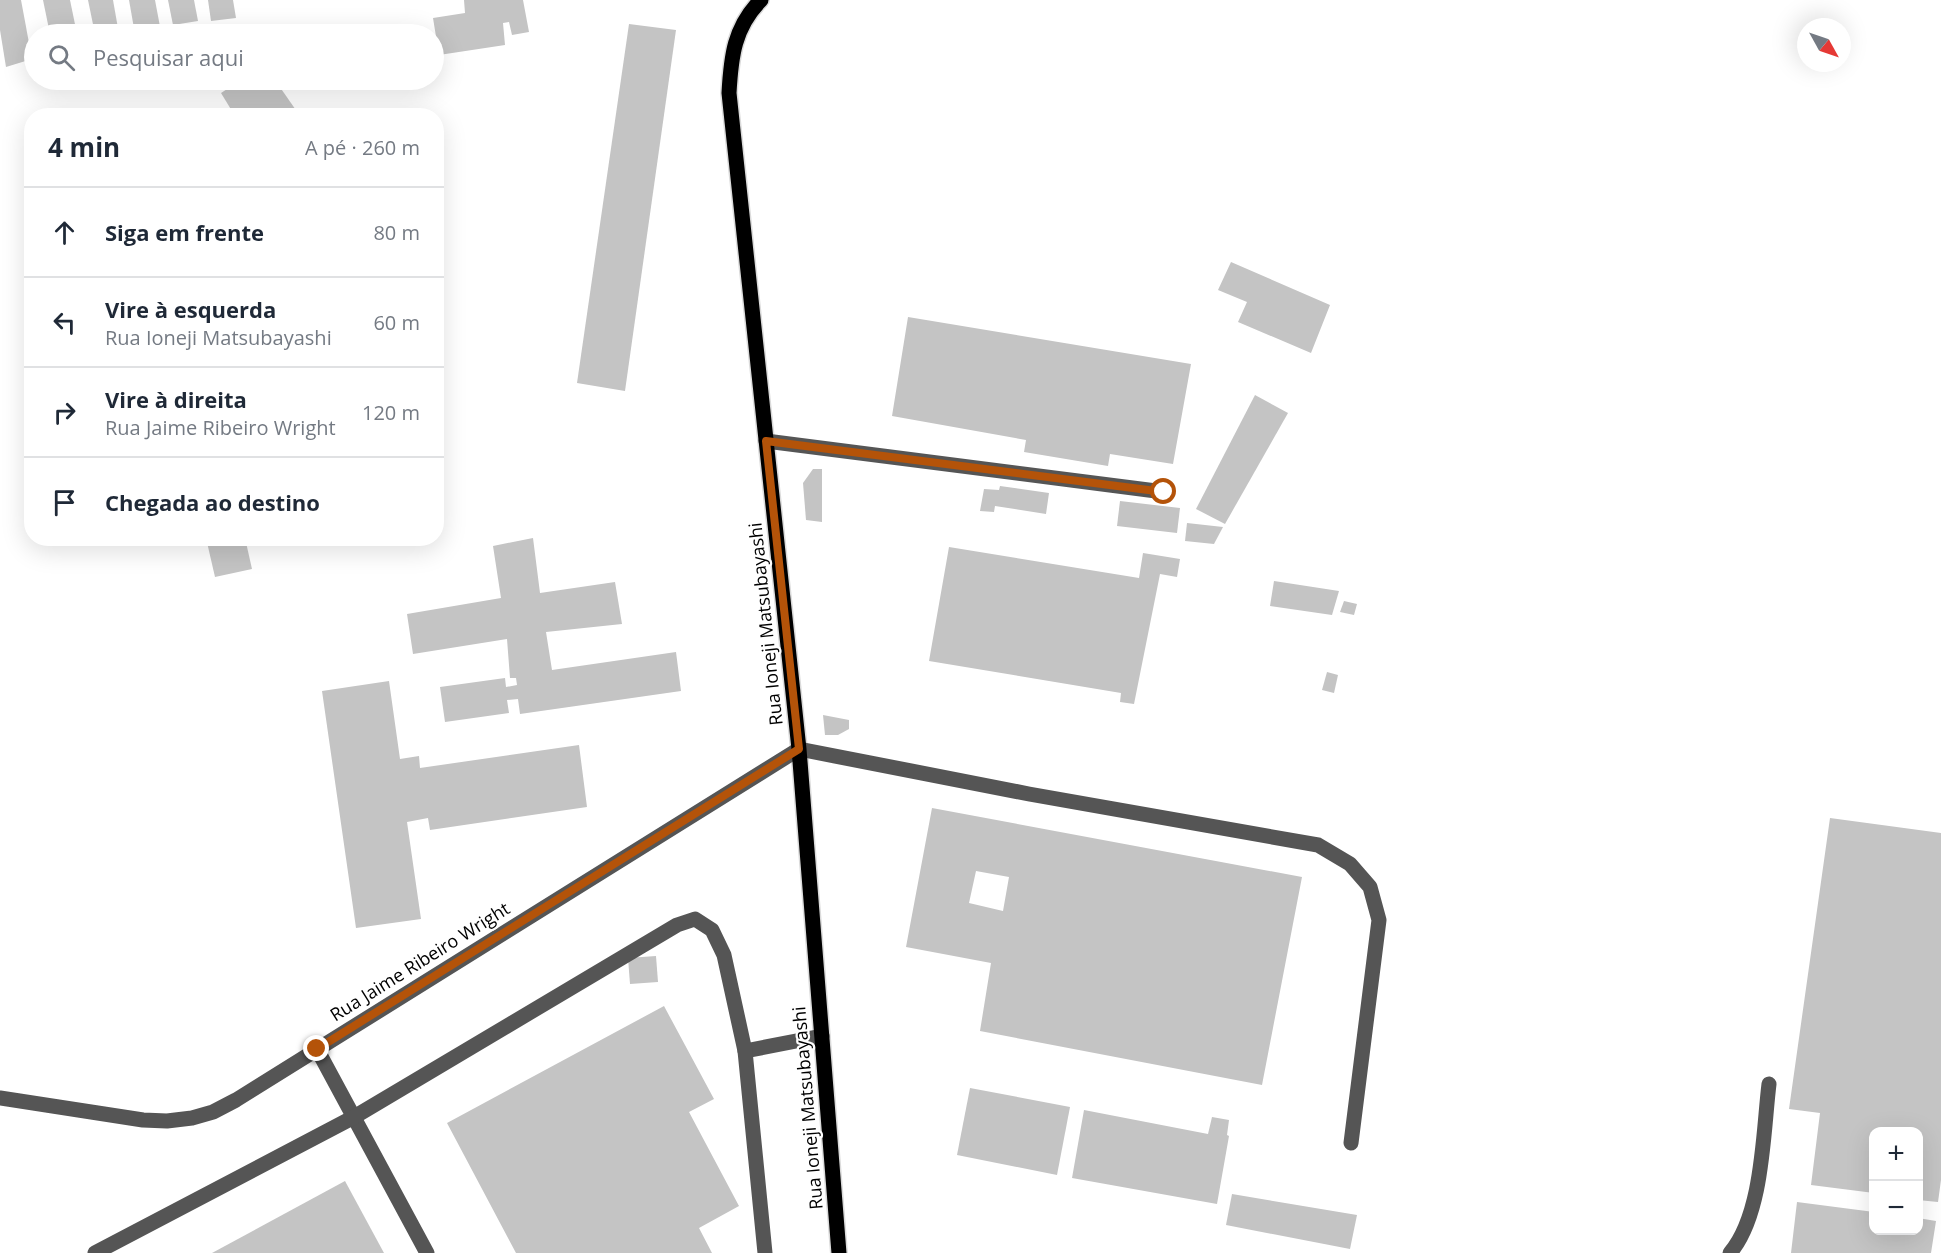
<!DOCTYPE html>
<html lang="pt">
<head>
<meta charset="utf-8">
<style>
  body { margin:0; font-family:"Open Sans",sans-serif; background:#f2f2f3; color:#1f2937 }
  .controls { position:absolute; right:18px; bottom:18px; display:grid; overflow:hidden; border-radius:12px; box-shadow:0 6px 24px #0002 }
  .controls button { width:54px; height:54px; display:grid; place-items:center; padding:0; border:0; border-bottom:2px solid #e0e1e3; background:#fff; color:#1f2937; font:30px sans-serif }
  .compass { position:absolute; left:1797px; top:18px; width:54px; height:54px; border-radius:50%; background:#fff; box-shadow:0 6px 24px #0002; rotate:130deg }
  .stop { position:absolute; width:18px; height:18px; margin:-14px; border:4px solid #b45309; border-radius:50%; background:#fff }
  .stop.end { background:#b45309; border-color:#fff; box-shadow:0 2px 6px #0008 }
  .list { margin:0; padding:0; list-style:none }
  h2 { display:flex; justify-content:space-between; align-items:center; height:78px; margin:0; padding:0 24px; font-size:26px }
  h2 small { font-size:20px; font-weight:400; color:#747a83 }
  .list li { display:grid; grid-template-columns:39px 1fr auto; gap:18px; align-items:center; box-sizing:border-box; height:90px; padding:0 24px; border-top:2px solid #e0e1e3 }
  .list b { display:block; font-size:22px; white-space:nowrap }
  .list p { margin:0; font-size:20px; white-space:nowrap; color:#747a83 }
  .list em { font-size:20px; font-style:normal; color:#747a83 }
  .icon { flex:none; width:33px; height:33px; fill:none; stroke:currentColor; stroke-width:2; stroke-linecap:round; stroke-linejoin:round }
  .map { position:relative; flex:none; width:1941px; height:1253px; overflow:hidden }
  .search { position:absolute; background:#fff; box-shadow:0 6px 24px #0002; left:24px; top:24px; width:420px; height:66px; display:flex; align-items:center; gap:15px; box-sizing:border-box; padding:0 21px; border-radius:33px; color:#747a83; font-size:22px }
  .panel { position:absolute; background:#fff; box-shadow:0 6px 24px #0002; left:24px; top:108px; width:420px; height:438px; border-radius:24px }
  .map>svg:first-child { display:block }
  .building { fill:#c4c4c4; fill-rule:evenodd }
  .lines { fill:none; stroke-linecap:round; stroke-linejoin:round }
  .major-casing { stroke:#dbdbdb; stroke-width:18 }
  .minor { stroke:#555; stroke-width:15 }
  .major { stroke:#000; stroke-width:15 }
  .route { stroke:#b45309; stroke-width:8 }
  .labels { text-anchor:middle; stroke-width:4.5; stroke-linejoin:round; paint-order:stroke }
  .street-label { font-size:18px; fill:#000; stroke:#fff }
</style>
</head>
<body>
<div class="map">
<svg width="1941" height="1253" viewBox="0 0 1941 1253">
  <rect width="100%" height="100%" fill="#fff"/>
  <!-- building -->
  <g class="building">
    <path d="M0 0H21L32 59 6 67 0 30Z"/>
    <path d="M43 0H70L77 34H50Z"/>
    <path d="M88 0H113L119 34H95Z"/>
    <path d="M129 0H155L161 32 135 34Z"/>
    <path d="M168 0H194L198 21 173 25Z"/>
    <path d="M208 0H233L236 18 211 21Z"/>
    <path d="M464 0H523L529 32 512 35 509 22 503 23 505 45 439 55 433 18 465 13Z"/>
    <path d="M629 24 676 30 625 391 577 383Z"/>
    <path d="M241 80H275L300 116H235L221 93Z"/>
    <path d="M1231 262 1330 305 1311 353 1238 322 1247 302 1218 290Z"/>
    <path d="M908 317 1191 364 1173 464 1110 454 1108 466 1024 452 1026 440 892 416Z"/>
    <path d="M1255 395 1288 413 1225 524 1196 509Z"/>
    <path d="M813 469H822V522L806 520 803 483Z"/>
    <path d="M1000 486 1049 493 1046 514 995 506 994 512 980 511 984 489 999 490Z"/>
    <path d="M1120 501 1180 508 1177 533 1117 526Z"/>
    <path d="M1187 523 1223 527 1214 544 1185 541Z"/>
    <path d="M206 538H245L252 569 215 577Z"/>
    <path d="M533 538 540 593 615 582 622 624 546 632 552 670 676 652 681 691 520 714 518 699 507 700 509 713 445 722 440 687 505 678 506 687 517 685 516 678H510L507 639 413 654 407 614 501 598 493 546Z"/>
    <path d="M949 547 1139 578 1143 553 1180 559 1177 577 1160 574 1134 704 1120 702 1121 693 929 661Z"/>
    <path d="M1274 581 1339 591 1332 615 1270 606Z"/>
    <path d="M1344 601 1357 604 1354 615 1340 612Z"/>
    <path d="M1327 672 1338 675 1334 693 1322 690Z"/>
    <path d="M389 681 400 759 419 756 420 768 579 745 587 807 430 830 428 818 407 822 421 919 356 928 322 691Z"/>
    <path d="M823 715 849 720V729L838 735H825Z"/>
    <path d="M932 808 1302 877 1262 1085 980 1031 991 963 906 947ZM976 871 1009 877 1003 911 969 903Z"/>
    <path d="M1830 818 1941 833V1180L1938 1202 1918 1200V1132H1874V1193L1811 1185 1820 1113 1789 1109Z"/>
    <path d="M656 956 658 982 630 984 628 958Z"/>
    <path d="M664 1006 714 1099 689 1112 739 1206 699 1228 712 1253H516L447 1123Z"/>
    <path d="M970 1088 1070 1107 1057 1175 957 1155Z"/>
    <path d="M1084 1110 1208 1134 1212 1117 1229 1120 1227 1135 1229 1136 1217 1204 1072 1178Z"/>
    <path d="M345 1181 384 1253H212Z"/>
    <path d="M1232 1194 1357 1215 1350 1249 1226 1225Z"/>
    <path d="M1797 1202 1874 1212V1230H1918V1218L1936 1221 1931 1253H1791Z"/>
  </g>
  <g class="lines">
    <!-- major casing -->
    <g class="major-casing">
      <path id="major" d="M761 0C734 27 731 57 729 93L799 749 839 1253"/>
    </g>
    <!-- minor -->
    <g class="minor">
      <path d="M766 441 1164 492"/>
      <path d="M317 1049 427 1253"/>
      <path d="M745 1051 822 1036"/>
      <path d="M0 1098 143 1120 167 1121 192 1118 213 1112 236 1100 799 749 1029 794 1318 845 1350 864 1370 887 1379 920 1351 1143"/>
      <path d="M95 1253 354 1117 677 925 695 919 712 930 724 955 745 1051 765 1253"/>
      <path d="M1730 1253C1763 1214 1763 1133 1769 1084"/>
    </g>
    <!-- major -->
    <use href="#major" class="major"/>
  </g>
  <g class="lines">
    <!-- route -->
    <path class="route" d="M317 1049 799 749 766 441 1164 492"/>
  </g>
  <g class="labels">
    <!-- street labels -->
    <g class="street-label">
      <text transform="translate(766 624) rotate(-96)" y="6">Rua Ioneji Matsubayashi</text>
      <text transform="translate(420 962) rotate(-32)" y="6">Rua Jaime Ribeiro Wright</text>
      <text transform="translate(808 1108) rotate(-95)" y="6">Rua Ioneji Matsubayashi</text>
    </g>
  </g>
</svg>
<div class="controls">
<button>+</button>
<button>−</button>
</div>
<svg class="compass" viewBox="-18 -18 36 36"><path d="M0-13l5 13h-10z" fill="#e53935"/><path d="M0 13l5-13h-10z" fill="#747a83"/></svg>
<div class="stop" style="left:1164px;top:492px"></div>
<div class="stop end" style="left:317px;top:1049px"></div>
<div class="search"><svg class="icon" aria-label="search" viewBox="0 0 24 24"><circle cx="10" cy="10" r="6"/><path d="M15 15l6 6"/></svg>Pesquisar aqui</div>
<section class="panel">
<h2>4 min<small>A pé · 260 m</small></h2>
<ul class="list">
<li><svg class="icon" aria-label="ahead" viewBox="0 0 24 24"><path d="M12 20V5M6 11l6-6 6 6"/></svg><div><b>Siga em frente</b></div><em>80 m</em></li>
<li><svg class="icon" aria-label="left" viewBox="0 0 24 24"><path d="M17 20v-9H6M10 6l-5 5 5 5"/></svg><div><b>Vire à esquerda</b><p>Rua Ioneji Matsubayashi</p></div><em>60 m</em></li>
<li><svg class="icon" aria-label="right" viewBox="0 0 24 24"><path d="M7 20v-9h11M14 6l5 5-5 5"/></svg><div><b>Vire à direita</b><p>Rua Jaime Ribeiro Wright</p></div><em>120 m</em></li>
<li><svg class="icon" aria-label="arrive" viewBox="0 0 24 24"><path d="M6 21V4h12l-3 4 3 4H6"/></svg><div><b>Chegada ao destino</b></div></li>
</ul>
</section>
</div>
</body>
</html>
